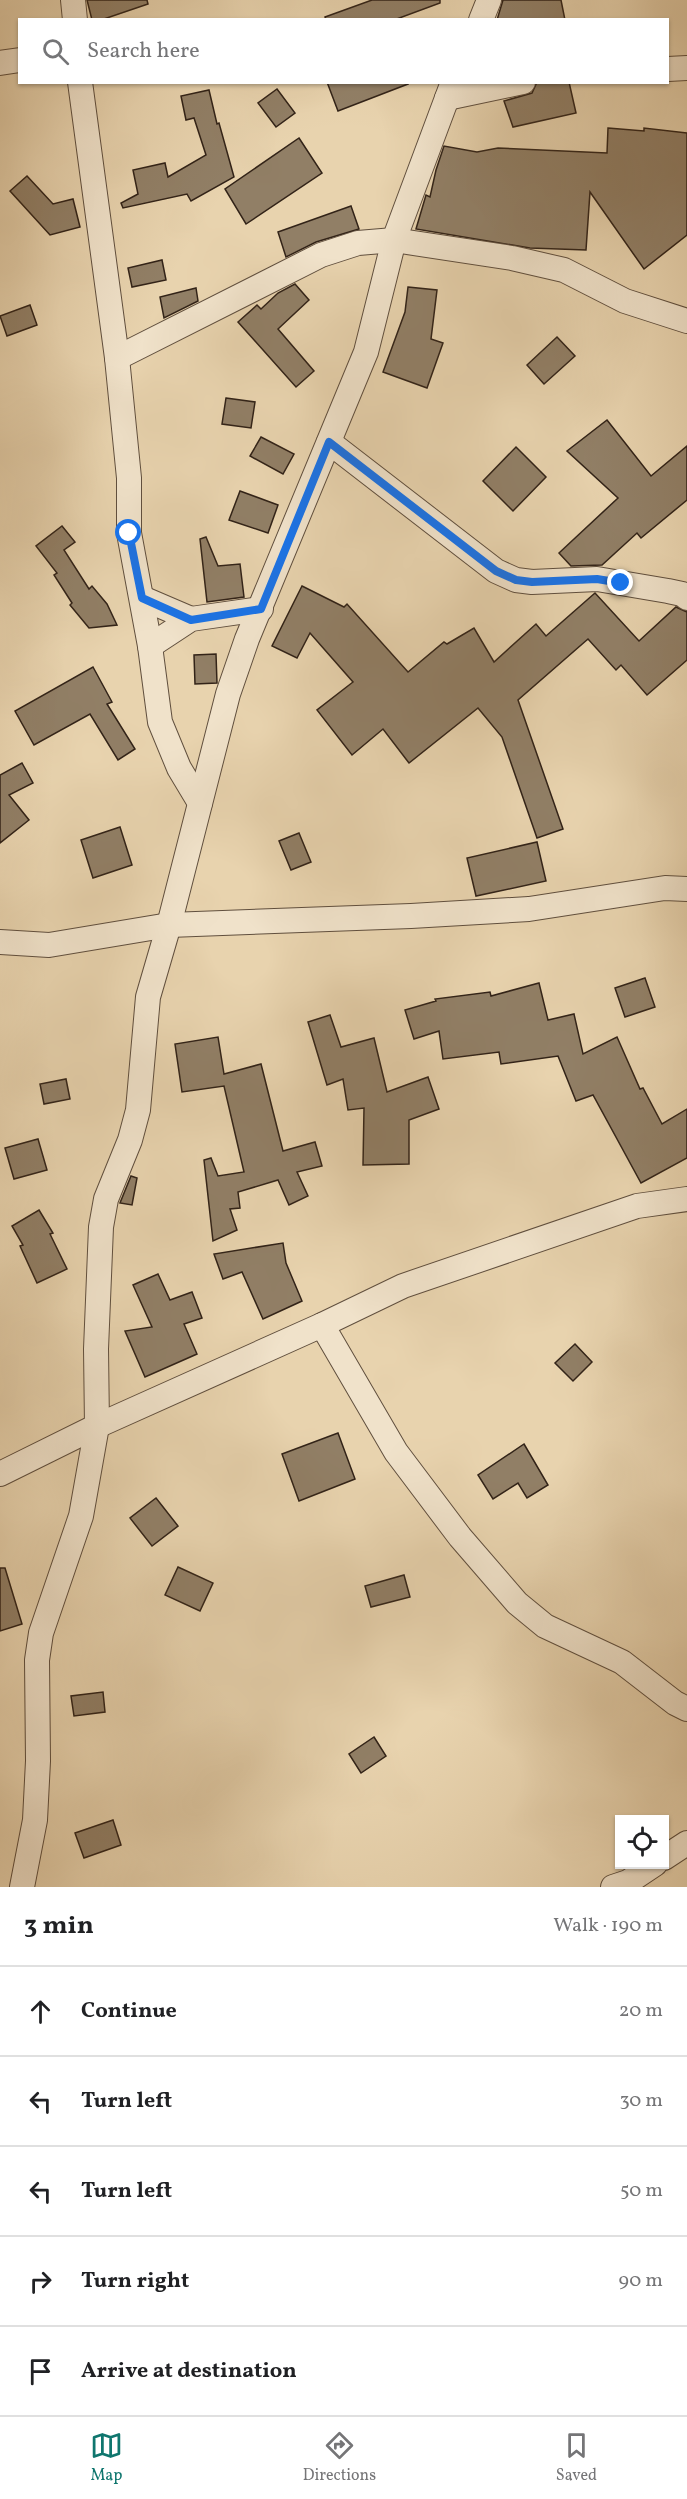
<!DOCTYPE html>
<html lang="en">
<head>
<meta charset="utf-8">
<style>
  body { margin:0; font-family:Vollkorn,serif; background:#f6f6f6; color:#202124 }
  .controls { position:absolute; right:18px; bottom:18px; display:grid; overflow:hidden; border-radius:0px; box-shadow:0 2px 4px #0004 }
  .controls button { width:54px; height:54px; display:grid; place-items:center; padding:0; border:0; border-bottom:2px solid #e0e0e0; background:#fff; color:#202124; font:30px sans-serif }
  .stop { position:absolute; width:18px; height:18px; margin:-14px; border:4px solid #1a73e8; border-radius:50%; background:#fff }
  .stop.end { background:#1a73e8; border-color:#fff; box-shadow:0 2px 6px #0008 }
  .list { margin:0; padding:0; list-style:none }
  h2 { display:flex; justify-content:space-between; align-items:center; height:78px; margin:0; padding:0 24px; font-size:26px }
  h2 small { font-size:20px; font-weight:400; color:#757577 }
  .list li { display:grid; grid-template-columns:39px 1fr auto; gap:18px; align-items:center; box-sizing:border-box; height:90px; padding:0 24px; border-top:2px solid #e0e0e0 }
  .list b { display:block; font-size:22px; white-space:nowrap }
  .list em { font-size:20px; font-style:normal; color:#757577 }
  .icon { flex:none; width:33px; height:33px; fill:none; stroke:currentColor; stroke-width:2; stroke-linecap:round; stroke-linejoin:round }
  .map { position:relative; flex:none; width:687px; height:1887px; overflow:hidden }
  .search { position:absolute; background:#fff; box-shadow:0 2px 4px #0004; left:18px; right:18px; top:18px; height:66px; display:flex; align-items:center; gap:15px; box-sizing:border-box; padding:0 21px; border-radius:0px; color:#757577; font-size:22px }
  .sheet { height:528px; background:#fff }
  nav { display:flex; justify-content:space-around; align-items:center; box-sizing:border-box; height:84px; border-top:2px solid #e0e0e0; background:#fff; font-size:16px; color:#757577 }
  nav a { display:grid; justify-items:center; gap:3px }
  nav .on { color:#0f766e }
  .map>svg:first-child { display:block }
  .building { fill:#917f66; stroke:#322318; stroke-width:1.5 }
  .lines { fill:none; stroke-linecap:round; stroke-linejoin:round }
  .minor-casing { stroke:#604f3e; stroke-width:26 }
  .minor { stroke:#f0e2ca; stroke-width:24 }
  .route { stroke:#1a73e8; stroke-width:8 }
</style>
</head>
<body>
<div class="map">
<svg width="687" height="1887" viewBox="0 0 687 1887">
  <rect width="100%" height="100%" fill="#e8d3ae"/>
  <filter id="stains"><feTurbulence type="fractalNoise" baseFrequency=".00333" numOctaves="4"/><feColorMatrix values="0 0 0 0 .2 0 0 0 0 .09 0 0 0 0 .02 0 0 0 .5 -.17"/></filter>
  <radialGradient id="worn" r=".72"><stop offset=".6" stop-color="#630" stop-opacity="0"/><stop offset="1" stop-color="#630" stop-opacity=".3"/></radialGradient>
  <!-- building -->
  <g class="building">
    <path d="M87 0H147L148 4 101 20H92Z"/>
    <path d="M372 0H440V3L394 20H326L325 17Z"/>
    <path d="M503 0H561L565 20H497Z"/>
    <path d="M327 82H407L408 84 338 111Z"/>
    <path d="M537 82H569L576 113 513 127 504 101 532 93Z"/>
    <path d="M277 89 295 113 276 127 258 103Z"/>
    <path d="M209 90 217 124 219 123 234 177 191 201 187 194 123 208 121 203 138 194 133 170 165 163 168 177 206 155 194 118 186 120 181 96Z"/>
    <path d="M608 128 644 131V128L687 133V235L644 269 590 192 586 250 530 248 416 229 426 195 430 197 436 170 444 146 477 152 498 148 607 153Z"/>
    <path d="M299 138 322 173 246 224 225 189Z"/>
    <path d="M27 176 53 204 73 199 80 227 50 235 10 191Z"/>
    <path d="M351 206 359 229 316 242 286 257 278 232Z"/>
    <path d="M162 260 166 280 132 287 128 268Z"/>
    <path d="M295 284 309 300 278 329 314 371 296 387 238 322 257 305 261 309 278 293Z"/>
    <path d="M408 287 437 290 431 339 443 343 427 388 383 372 405 312Z"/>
    <path d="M196 288 198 301 164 318 160 297Z"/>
    <path d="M30 305 37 325 7 336 0 316Z"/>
    <path d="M557 337 575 356 544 384 527 365Z"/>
    <path d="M226 398 255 402 251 428 222 424Z"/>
    <path d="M607 420 651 476 687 446V500L641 538 637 533 602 565 571 566 559 553 618 498 567 451Z"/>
    <path d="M261 437 294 454 283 474 250 456Z"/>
    <path d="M516 447 546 477 513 511 483 481Z"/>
    <path d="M240 491 278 505 268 533 229 520Z"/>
    <path d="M62 526 75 542 64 550 89 589 92 586 107 604 117 625 89 628 70 605 72 603 54 575 57 573 36 546Z"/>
    <path d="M206 537 218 566 240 564 244 597 207 602 200 539Z"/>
    <path d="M302 586 344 607 347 604 408 672 444 642 447 644 474 628 494 662 536 624 546 636 595 593 639 641 676 607 687 612V660L647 695 621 665 616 670 588 639 518 700 563 829 537 838 502 737 478 708 409 763 383 729 352 755 317 710 353 682 310 633 297 658 272 646Z"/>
    <path d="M216 654 217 683 195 684 194 655Z"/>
    <path d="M93 667 112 702 107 704 135 749 118 760 90 714 34 745 15 711Z"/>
    <path d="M22 763 33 783 9 795 29 820 0 843V775Z"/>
    <path d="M120 827 132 865 93 878 81 840Z"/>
    <path d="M299 833 311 862 291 870 279 841Z"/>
    <path d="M537 842 546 881 476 896 467 858Z"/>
    <path d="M645 978 655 1007 625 1017 615 988Z"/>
    <path d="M539 983 548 1020 574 1014 583 1054 617 1037 640 1089 643 1088 662 1124 687 1109V1158L641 1183 593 1095 576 1101 558 1056 501 1064 499 1052 443 1059 439 1031 414 1039 405 1010 436 1001 435 999 490 992 491 996Z"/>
    <path d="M330 1015 341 1047 374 1038 387 1092 428 1077 439 1109 409 1120V1164L363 1165 364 1108 348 1110 343 1079 327 1085 308 1022Z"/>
    <path d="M218 1037 224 1074 261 1064 283 1151 315 1142 322 1166 297 1172 308 1196 289 1205 278 1180 238 1192 240 1208 230 1209 237 1230 213 1241 204 1160 211 1158 218 1176 244 1172 224 1086 182 1092 175 1044Z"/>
    <path d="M66 1079 70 1099 44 1104 40 1084Z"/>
    <path d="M38 1139 47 1170 14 1179 5 1148Z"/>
    <path d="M131 1176 137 1178 132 1205 120 1203Z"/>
    <path d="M39 1210 53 1233 50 1234 67 1269 37 1283 20 1246 23 1245 12 1226Z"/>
    <path d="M283 1243 286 1263 302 1301 263 1319 242 1272 223 1279 214 1254Z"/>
    <path d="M158 1274 170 1300 192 1292 202 1318 184 1324 197 1354 145 1377 125 1331 152 1327 133 1285Z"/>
    <path d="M575 1344 592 1362 573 1381 555 1363Z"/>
    <path d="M338 1433 355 1479 299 1501 282 1454Z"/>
    <path d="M524 1444 548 1485 527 1498 518 1483 493 1499 478 1475Z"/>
    <path d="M156 1498 178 1526 152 1546 130 1518Z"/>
    <path d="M178 1567 213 1583 200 1611 165 1595Z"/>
    <path d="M0 1568H5L22 1624 0 1631Z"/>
    <path d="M404 1575 410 1597 371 1607 365 1586Z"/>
    <path d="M103 1692 105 1712 74 1716 71 1696Z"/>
    <path d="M374 1737 386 1756 361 1773 349 1754Z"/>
    <path d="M113 1820 121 1845 84 1858 75 1833Z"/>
  </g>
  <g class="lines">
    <!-- minor casing -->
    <g class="minor-casing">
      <g id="minor">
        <path d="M73 0 75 20"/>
        <path d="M481 20 489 0"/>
        <path d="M0 63 20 60"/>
        <path d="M668 69 687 68"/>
        <path d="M80 82 117 358 129 478V533L150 646 160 722 179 768 200 803"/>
        <path d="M447 98 523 82"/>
        <path d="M117 358 321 255 358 243 394 240 512 258 564 270 625 301 687 321"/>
        <path d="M329 442 496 571 516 580 532 582 597 579 668 591 682 594 687 598"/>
        <path d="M142 598 191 619"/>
        <path d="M150 646 191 619 261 609"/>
        <path d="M0 942 49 945 169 925 411 916 529 909 665 888 687 889"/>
        <path d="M322 1325 396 1452 460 1537 517 1603 545 1626 622 1662 675 1703 687 1709"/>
        <path d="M0 1474 97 1426 322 1325 403 1286 637 1206 687 1199"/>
        <path d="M664 1858 687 1843"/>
        <path d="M22 1887 35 1820 38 1761 37 1660 41 1633 81 1516 97 1426 96 1349 101 1227 106 1199 130 1140 138 1110 148 997 169 925 228 694 247 639 366 352 394 240 453 82"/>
        <path d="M613 1887 628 1882 655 1864"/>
      </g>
    </g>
    <!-- minor -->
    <use href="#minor" class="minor"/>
  </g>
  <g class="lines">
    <!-- route -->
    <path class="route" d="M129 533 142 598 191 620 261 609 329 442 496 571 516 580 532 582 597 579 621 583"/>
  </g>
  <rect width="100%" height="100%" filter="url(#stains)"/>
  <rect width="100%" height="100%" fill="url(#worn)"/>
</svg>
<div class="controls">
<button><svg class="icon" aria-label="locate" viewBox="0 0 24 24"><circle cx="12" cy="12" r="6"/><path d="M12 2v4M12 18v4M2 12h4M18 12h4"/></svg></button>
</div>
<div class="stop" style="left:129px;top:533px"></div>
<div class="stop end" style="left:621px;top:583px"></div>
<div class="search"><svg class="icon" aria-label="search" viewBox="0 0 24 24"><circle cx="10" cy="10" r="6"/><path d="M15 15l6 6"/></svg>Search here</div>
</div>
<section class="sheet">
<h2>3 min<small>Walk · 190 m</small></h2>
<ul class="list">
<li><svg class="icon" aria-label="ahead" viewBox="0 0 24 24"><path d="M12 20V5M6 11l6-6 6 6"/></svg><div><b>Continue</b></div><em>20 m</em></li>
<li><svg class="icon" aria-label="left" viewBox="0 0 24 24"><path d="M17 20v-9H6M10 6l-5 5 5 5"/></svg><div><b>Turn left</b></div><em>30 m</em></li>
<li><svg class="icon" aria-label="left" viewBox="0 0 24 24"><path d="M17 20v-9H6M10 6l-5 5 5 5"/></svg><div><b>Turn left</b></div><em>50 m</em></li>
<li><svg class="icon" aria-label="right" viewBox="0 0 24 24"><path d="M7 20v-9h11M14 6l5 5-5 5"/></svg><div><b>Turn right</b></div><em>90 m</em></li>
<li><svg class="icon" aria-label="arrive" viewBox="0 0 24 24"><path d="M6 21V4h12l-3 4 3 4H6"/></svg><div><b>Arrive at destination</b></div></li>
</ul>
</section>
<nav>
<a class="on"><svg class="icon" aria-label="map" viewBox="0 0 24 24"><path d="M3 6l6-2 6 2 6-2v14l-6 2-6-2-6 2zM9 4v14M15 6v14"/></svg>Map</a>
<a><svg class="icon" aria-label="directions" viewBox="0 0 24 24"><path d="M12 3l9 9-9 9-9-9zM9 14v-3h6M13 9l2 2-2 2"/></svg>Directions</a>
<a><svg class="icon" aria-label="saved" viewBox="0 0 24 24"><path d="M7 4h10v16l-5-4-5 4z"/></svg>Saved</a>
</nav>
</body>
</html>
